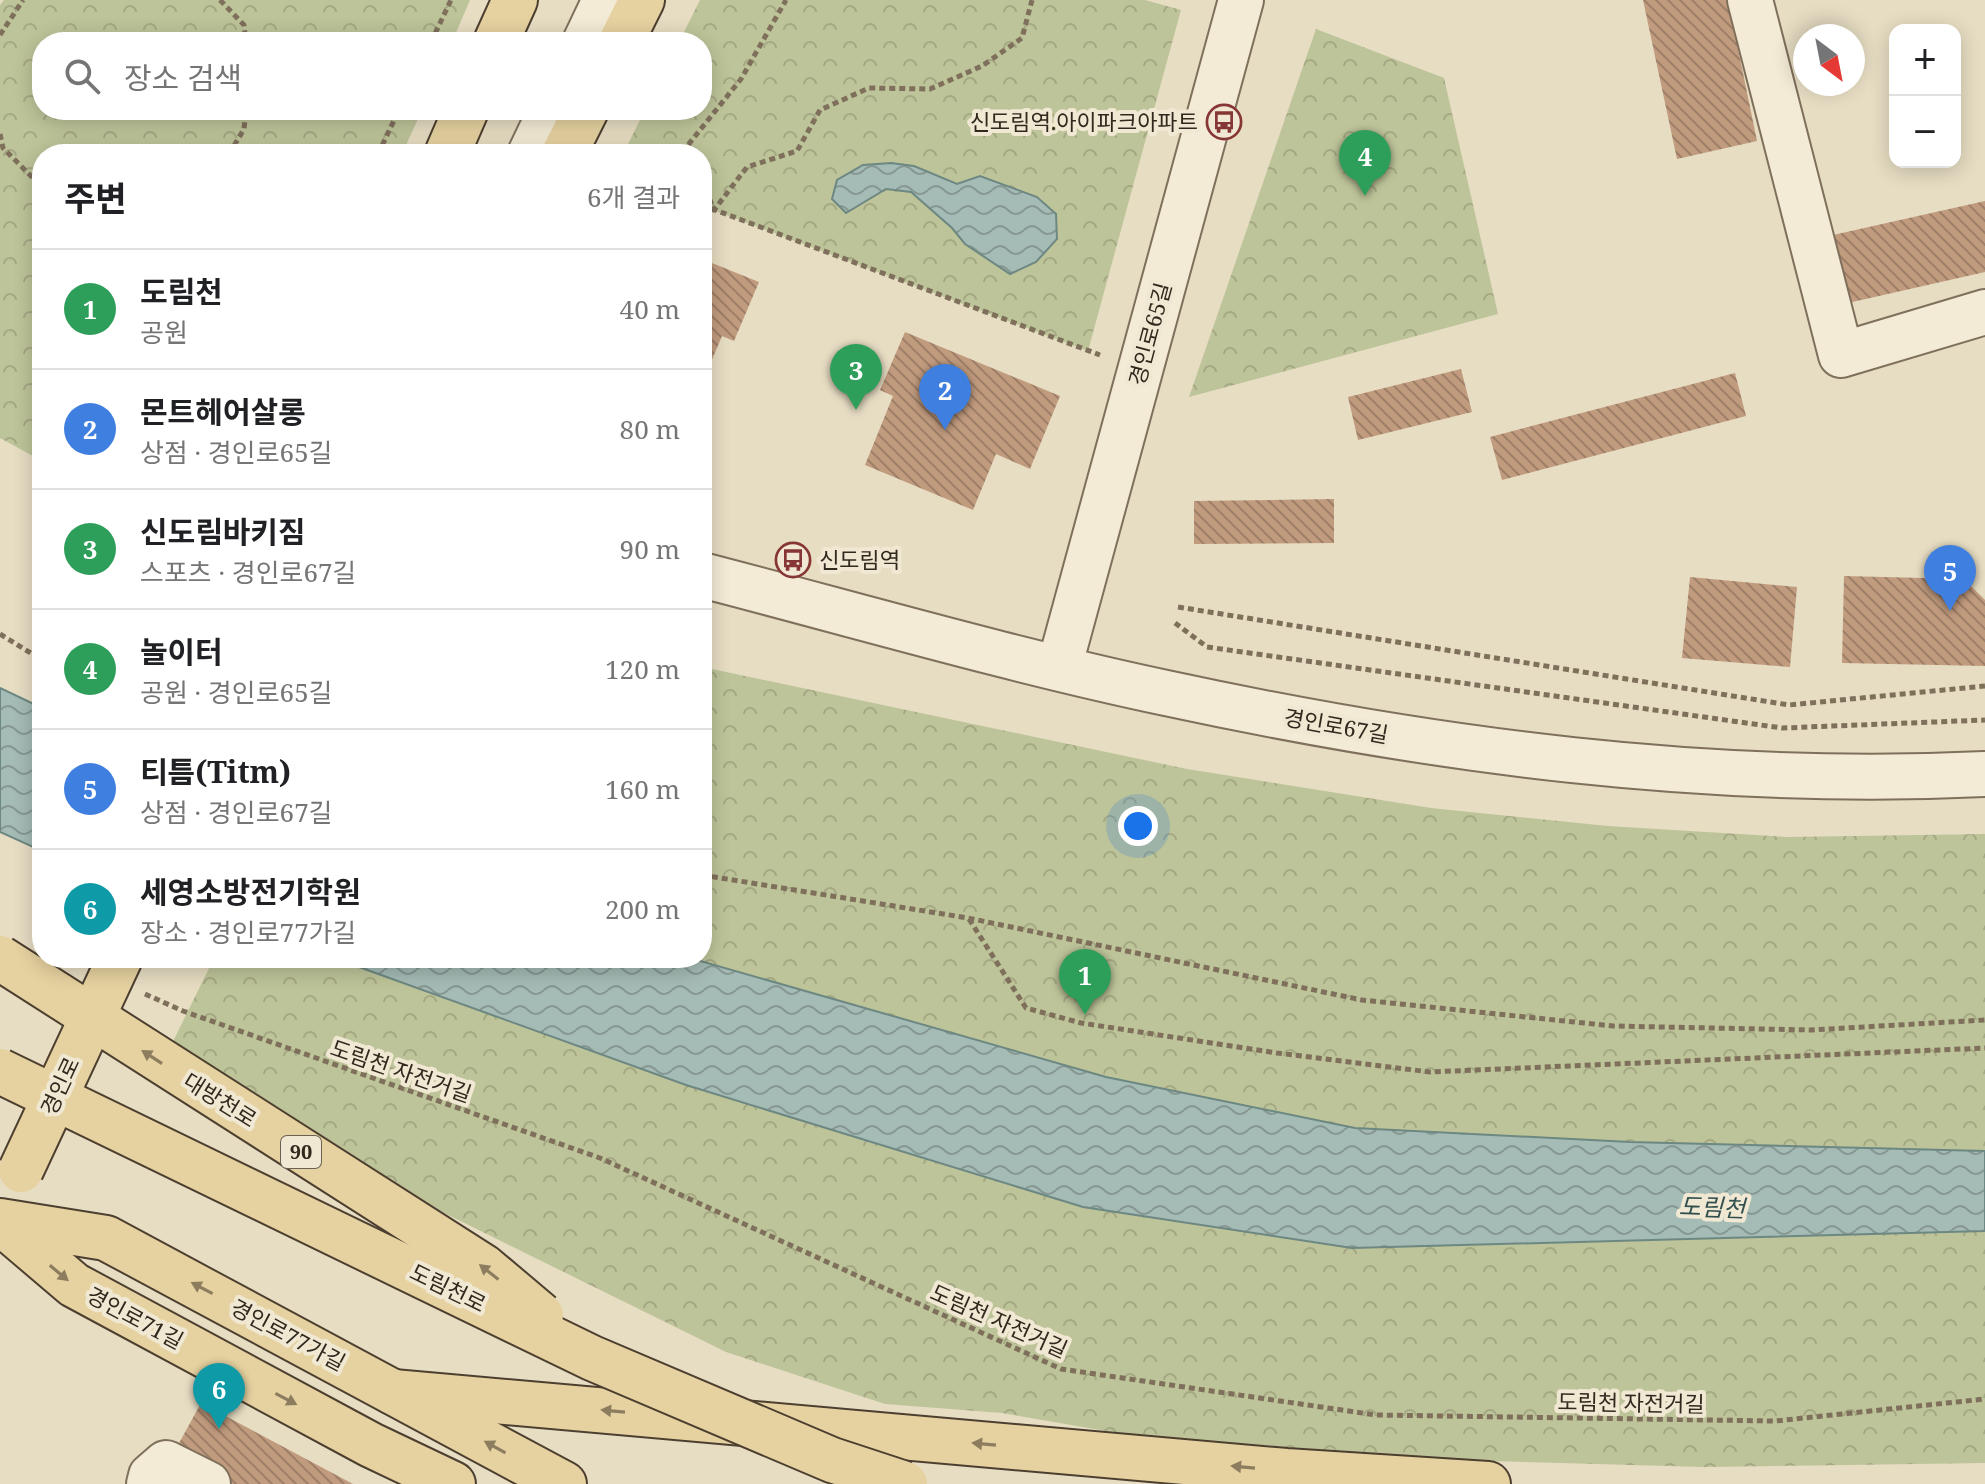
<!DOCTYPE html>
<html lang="ko">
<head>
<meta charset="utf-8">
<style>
  body { margin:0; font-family:"Noto Serif","Noto Sans KR",serif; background:#f2f2f2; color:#202124 }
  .controls { position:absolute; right:24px; top:24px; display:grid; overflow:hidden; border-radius:16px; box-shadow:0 4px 20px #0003 }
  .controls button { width:72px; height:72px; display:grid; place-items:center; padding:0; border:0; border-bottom:2px solid #e0e0e0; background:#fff; color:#202124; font:40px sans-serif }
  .compass { position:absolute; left:1793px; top:24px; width:72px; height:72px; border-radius:50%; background:#fff; box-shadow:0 4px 20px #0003; rotate:148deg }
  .you { position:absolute; left:1138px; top:826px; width:28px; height:28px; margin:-20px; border:6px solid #fff; border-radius:50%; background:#1a73e8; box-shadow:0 0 0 12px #1a73e833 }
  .badge { display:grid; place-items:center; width:52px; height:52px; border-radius:50%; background:#7c3aed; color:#fff; font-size:26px; font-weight:700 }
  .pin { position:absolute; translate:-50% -66px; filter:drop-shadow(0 2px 4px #0008) }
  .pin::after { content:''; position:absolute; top:42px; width:28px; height:24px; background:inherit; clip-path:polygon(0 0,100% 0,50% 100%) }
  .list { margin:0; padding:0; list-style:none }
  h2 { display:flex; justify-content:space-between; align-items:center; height:104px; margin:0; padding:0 32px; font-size:34px }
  h2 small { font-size:26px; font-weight:400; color:#757577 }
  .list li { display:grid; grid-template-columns:52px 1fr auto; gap:24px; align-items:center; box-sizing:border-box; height:120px; padding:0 32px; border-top:2px solid #e0e0e0 }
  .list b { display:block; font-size:30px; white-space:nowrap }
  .list p { margin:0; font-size:26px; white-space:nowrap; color:#757577 }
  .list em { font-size:26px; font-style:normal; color:#757577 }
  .icon { flex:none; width:44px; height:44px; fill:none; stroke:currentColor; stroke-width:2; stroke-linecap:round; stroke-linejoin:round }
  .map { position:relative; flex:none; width:1985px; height:1484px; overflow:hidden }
  .search { position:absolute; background:#fff; box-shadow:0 4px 20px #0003; left:32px; top:32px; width:680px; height:88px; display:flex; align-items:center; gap:20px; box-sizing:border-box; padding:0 28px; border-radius:32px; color:#757577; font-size:30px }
  .panel { position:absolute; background:#fff; box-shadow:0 4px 20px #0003; left:32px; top:144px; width:680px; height:824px; border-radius:32px }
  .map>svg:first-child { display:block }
  .forest { fill:url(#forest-crowns) }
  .water { fill:url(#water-waves); stroke:#6d8882; stroke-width:2 }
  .building { fill:url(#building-back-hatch) }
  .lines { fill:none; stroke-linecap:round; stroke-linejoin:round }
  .minor-casing { stroke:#7f705c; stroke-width:48 }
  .major-casing { stroke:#4d3f30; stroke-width:48 }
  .path { stroke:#7f705c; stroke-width:5; stroke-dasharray:6 4; stroke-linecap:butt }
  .minor { stroke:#f3ebd5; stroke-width:44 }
  .major { stroke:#e6d2a0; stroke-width:44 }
  .major-bridge-casing { stroke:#4d3f30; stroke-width:48; stroke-linecap:butt }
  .major-bridge { stroke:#e6d2a0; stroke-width:44 }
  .oneway { fill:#8c7d5f }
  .labels { text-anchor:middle; stroke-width:8; stroke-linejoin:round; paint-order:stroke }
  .shield { fill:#f0e8d2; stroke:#6a6254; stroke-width:2 }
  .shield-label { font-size:20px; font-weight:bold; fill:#31281e }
  .poi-label { font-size:22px; fill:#31281e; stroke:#f0e8d2; text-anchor:end }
  .street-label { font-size:22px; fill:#31281e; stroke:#f0e8d2 }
  .water-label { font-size:24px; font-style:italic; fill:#304f4e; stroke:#f0e8d2 }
</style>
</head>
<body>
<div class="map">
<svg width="1985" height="1484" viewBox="0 0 1985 1484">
  <defs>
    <pattern id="forest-crowns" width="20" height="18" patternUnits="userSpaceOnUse" patternTransform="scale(2)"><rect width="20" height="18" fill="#bec499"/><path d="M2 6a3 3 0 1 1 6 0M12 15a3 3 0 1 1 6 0" fill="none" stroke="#a4a883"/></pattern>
    <pattern id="water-waves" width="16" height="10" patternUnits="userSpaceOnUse" patternTransform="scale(2)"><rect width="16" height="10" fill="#a5bbb5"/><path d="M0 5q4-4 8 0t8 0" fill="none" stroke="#879893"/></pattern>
    <pattern id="building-back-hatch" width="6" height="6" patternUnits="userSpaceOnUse" patternTransform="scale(2)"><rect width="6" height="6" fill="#c19b7e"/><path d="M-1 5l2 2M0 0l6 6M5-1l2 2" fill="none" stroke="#9d7e67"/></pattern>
  </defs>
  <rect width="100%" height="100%" fill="#e7ddc3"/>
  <!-- forest -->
  <g class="forest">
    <path d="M4 0H470L452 42H42V110H422L402 154H42V461L0 438V5Z"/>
    <path d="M700 0H1145L1181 10 1088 351 702 206V154H623L645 110H702V42H679Z"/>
    <path d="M1316 29 1444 78 1498 314 1189 397Z"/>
    <path d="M712 669 1187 769 1431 808 1608 826 1787 837 1985 834V1463L1704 1467 1381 1458 1152 1439 1002 1413 885 1404 726 1352 158 1072 214 958H702V674Z"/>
  </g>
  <!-- water -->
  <g class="water">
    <path d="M891 163 914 166 957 184 980 176 1037 197 1056 214 1057 239 1036 262 1010 274 965 244 952 228 911 192 886 189 846 213 832 199 837 180 863 165Z"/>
    <path d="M0 688 42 708V851L0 832Z"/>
    <path d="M334 958H690L1106 1077 1355 1128 1630 1142 1985 1151V1231L1352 1248 1083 1207 686 1085Z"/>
  </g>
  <!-- building -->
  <g class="building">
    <path d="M1643 0H1728L1757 141 1677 159Z"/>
    <path d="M1985 201V272L1848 303 1833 235Z"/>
    <path d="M702 259 759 282 734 341 722 336 702 383Z"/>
    <path d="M905 332 1060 396 1030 469 996 454 973 510 865 465 893 396 880 390Z"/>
    <path d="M1461 369 1472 412 1358 440 1348 397Z"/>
    <path d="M1735 373 1746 416 1502 480 1490 437Z"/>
    <path d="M1334 499V543L1194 544V501Z"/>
    <path d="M1844 576 1964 579 1985 600V666L1842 663Z"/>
    <path d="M1690 577 1797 587 1790 667 1682 658Z"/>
    <path d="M201 1403 353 1484H227L172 1456Z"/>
  </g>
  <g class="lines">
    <!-- minor casing -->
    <g class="minor-casing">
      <g id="minor">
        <path d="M1750 0 1841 355 1985 312"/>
        <path d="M585 42 605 0"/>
        <path d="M530 154 551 110"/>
        <path d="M702 575C856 615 1010 660 1166 693 1435 751 1709 787 1985 774"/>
        <path d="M1059 668 1241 0"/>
        <path d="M149 1484 151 1476 166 1463 208 1484"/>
      </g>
    </g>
    <!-- major casing -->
    <g class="major-casing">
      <g id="major">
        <path d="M496 42 515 0"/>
        <path d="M621 42 642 0"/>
        <path d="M447 154 466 110"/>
        <path d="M564 154 586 110"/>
        <path d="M0 1221 106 1238 564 1484"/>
        <path d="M0 1222 74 1285 371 1445 453 1484"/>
        <path d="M393 1392 1286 1471 1488 1484"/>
      </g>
    </g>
    <!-- path -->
    <g class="path">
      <path d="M220 0 244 25 246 42"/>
      <path d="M0 35 23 0"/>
      <path d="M431 42 451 0"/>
      <path d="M0 134 3 148 42 187"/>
      <path d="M229 154 244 129 246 110"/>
      <path d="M378 154 399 110"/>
      <path d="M691 154 688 145 741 79 786 0"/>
      <path d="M702 180 714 210 747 167 797 151 820 110 869 88 930 89 982 66 1022 38 1032 0"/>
      <path d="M702 205 1100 355"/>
      <path d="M1178 607 1789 705 1985 686"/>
      <path d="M1175 623 1207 647 1782 728 1985 720"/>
      <path d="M0 634 42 660"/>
      <path d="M702 875 968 918 1362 1000 1613 1026 1811 1030 1985 1020"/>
      <path d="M969 919 1026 1008 1081 1023 1277 1053 1430 1072 1985 1048"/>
      <path d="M145 994 183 1011 600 1158 1061 1369 1376 1415 1775 1421 1985 1399"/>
    </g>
    <!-- minor -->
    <use href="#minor" class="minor"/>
    <!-- major -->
    <use href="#major" class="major"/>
    <!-- major-bridge casing -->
    <g class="major-bridge-casing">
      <g id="major-bridge">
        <path d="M0 958 484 1267 541 1315"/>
        <path d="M0 1071 592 1358 832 1460 905 1484"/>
        <path d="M21 1170 120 958"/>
      </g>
    </g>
    <!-- major-bridge -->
    <use href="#major-bridge" class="major-bridge"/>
  </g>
  <!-- one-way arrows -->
  <defs><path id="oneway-solid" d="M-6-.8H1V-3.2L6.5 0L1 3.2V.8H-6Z" transform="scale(2)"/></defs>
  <g class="oneway">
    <use href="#oneway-solid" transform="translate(152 1057) rotate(-147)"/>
    <use href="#oneway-solid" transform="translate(489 1272) rotate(-142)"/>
    <use href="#oneway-solid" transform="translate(59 1273) rotate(40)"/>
    <use href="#oneway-solid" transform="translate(202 1288) rotate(-152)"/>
    <use href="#oneway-solid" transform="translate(286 1399) rotate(28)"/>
    <use href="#oneway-solid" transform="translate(613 1411) rotate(-175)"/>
    <use href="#oneway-solid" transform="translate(984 1444) rotate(-175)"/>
    <use href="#oneway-solid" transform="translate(495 1447) rotate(-151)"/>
    <use href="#oneway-solid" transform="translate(1243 1467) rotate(-175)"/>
  </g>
  <!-- icons -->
  <defs>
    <g id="bus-ring" transform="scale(1.8)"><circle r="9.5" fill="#f0e8d2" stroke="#863634" stroke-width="1.5"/><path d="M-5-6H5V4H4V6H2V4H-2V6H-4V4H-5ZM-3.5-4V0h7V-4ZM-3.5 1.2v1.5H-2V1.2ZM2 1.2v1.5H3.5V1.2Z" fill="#863634"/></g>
  </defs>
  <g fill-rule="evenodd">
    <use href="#bus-ring" x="1224" y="122"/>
    <use href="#bus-ring" x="793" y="560"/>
  </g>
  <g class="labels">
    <!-- shield labels -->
    <rect class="shield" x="281" y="1136" width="40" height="32" rx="6"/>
    <g class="shield-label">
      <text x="301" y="1159">90</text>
    </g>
    <!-- poi labels -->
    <g class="poi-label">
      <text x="1198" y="130">신도림역.아이파크아파트</text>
      <text x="819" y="568" text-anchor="start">신도림역</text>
    </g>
    <!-- street labels -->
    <g class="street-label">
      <text transform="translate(1150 334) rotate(-75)" y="8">경인로65길</text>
      <text transform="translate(1336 726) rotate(10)" y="8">경인로67길</text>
      <text transform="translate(401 1071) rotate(19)" y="8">도림천 자전거길</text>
      <text transform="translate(60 1086) rotate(-65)" y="8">경인로</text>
      <text transform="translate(220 1100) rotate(32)" y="8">대방천로</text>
      <text transform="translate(448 1288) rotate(26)" y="8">도림천로</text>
      <text transform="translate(135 1318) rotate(28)" y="8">경인로71길</text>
      <text transform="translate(999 1321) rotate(24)" y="8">도림천 자전거길</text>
      <text transform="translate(288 1335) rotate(28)" y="8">경인로77가길</text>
      <text transform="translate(1631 1403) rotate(1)" y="8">도림천 자전거길</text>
    </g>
    <!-- water labels -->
    <g class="water-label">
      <text transform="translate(1712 1208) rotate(2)" y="8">도림천</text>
    </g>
  </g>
</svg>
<div class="controls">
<button>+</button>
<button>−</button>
</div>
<svg class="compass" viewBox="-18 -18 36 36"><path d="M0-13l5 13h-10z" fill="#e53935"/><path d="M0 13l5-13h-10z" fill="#757577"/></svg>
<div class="you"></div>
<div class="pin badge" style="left:1085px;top:1015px;background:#2e9e5b">1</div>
<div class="pin badge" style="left:945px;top:430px;background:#3f7fe0">2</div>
<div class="pin badge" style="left:856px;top:410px;background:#2e9e5b">3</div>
<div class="pin badge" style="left:1365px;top:196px;background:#2e9e5b">4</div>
<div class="pin badge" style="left:1950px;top:611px;background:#3f7fe0">5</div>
<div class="pin badge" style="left:219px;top:1429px;background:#0f9aa8">6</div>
<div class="search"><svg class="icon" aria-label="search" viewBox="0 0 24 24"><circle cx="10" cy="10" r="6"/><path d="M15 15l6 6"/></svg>장소 검색</div>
<section class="panel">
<h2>주변<small>6개 결과</small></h2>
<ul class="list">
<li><span class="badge" style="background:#2e9e5b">1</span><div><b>도림천</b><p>공원</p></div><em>40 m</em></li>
<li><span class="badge" style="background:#3f7fe0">2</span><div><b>몬트헤어살롱</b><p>상점 · 경인로65길</p></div><em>80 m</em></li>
<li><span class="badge" style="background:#2e9e5b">3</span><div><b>신도림바키짐</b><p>스포츠 · 경인로67길</p></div><em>90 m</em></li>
<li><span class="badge" style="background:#2e9e5b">4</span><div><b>놀이터</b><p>공원 · 경인로65길</p></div><em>120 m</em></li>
<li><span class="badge" style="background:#3f7fe0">5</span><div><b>티틈(Titm)</b><p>상점 · 경인로67길</p></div><em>160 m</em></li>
<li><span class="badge" style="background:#0f9aa8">6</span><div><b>세영소방전기학원</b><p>장소 · 경인로77가길</p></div><em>200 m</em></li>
</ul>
</section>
</div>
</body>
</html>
